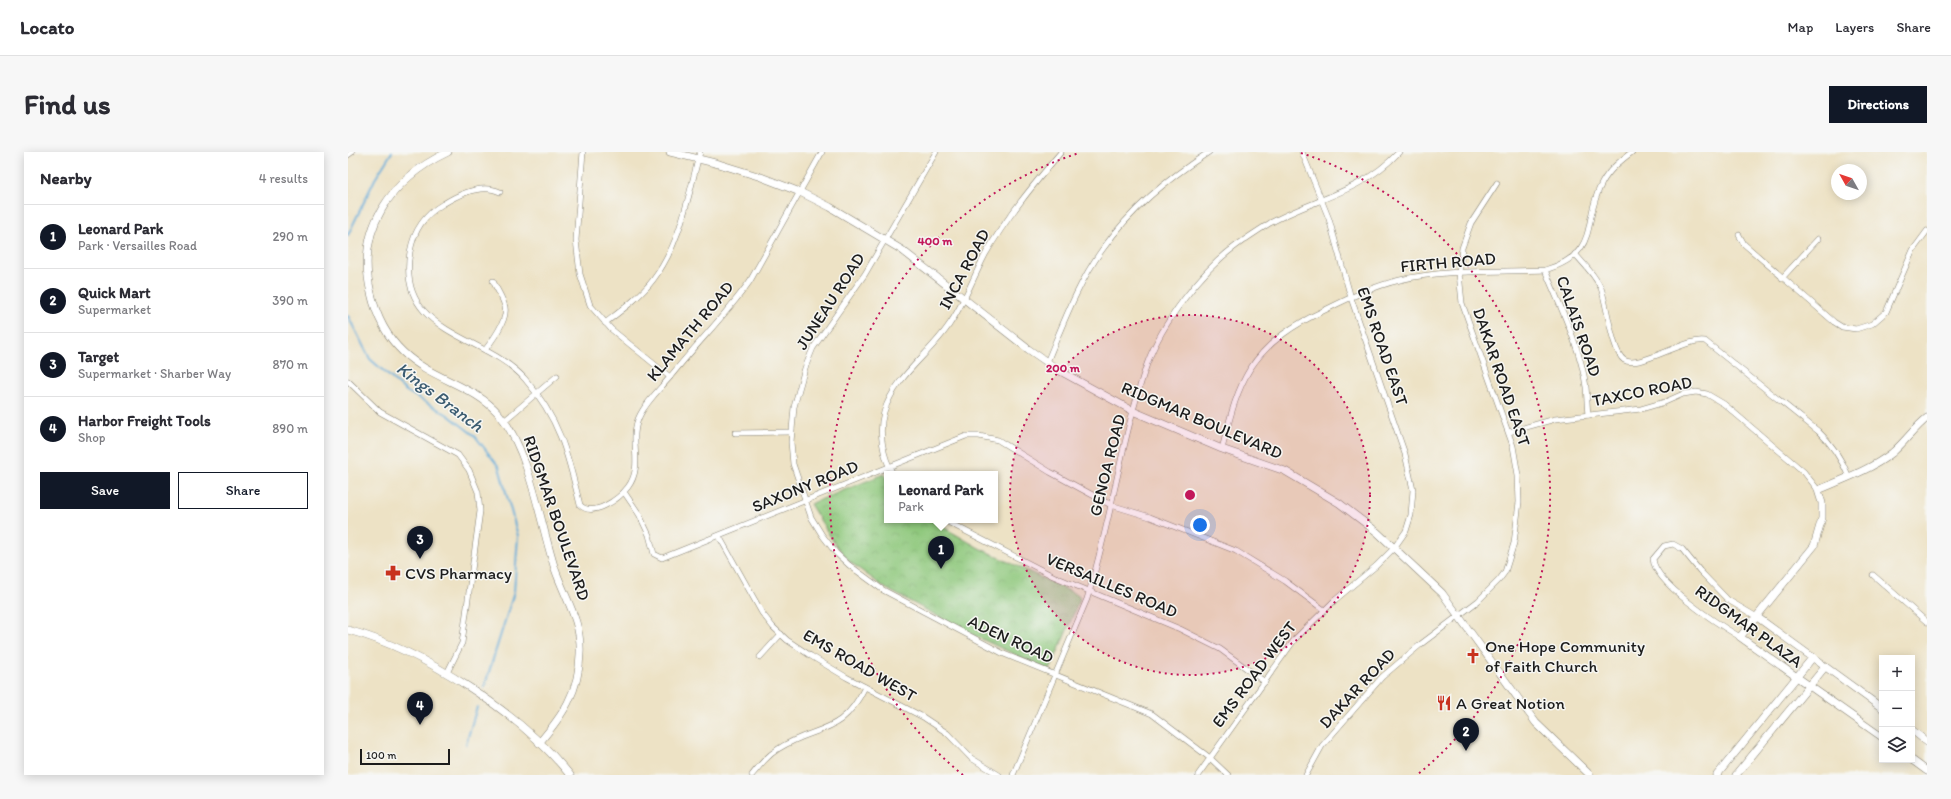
<!DOCTYPE html>
<html lang="en">
<head>
<meta charset="utf-8">
<style>
  body { margin:0; font-family:Itim,sans-serif; background:#f7f7f7; color:#2b2b33 }
  .controls { position:absolute; right:12px; bottom:12px; display:grid; overflow:hidden; border-radius:0px; box-shadow:0 2px 10px #0003 }
  .controls button { width:36px; height:36px; display:grid; place-items:center; padding:0; border:0; border-bottom:1px solid #e1e1e2; background:#fff; color:#2b2b33; font:20px sans-serif }
  .compass { position:absolute; left:1483px; top:12px; width:36px; height:36px; border-radius:50%; background:#fff; box-shadow:0 2px 10px #0003; rotate:310deg }
  .scale { position:absolute; left:12px; bottom:10px; width:90px; box-sizing:border-box; padding-left:4px; border:2px solid #1c1c1c; border-top:0; font-size:11px; line-height:14px; white-space:nowrap; color:#1c1c1c; -webkit-text-stroke:3px #f6f6f2; paint-order:stroke }
  .you { position:absolute; left:852px; top:373px; width:14px; height:14px; margin:-10px; border:3px solid #fff; border-radius:50%; background:#1a73e8; box-shadow:0 0 0 6px #1a73e833 }
  .badge { display:grid; place-items:center; width:26px; height:26px; border-radius:50%; background:#111827; color:#fff; font-size:13px; font-weight:700 }
  .pin { position:absolute; translate:-50% -33px; filter:drop-shadow(0 1px 2px #0008) }
  .pin::after { content:''; position:absolute; top:21px; width:14px; height:12px; background:inherit; clip-path:polygon(0 0,100% 0,50% 100%) }
  .popup { position:absolute; left:536px; top:319px; width:114px; height:52px; box-sizing:border-box; display:grid; place-content:center; border-radius:0px; background:#fff; filter:drop-shadow(0 1px 3px #0005); font-size:13px; white-space:nowrap; color:#7c7c81 }
  .popup b { font-size:15px; color:#2b2b33 }
  .popup::after { content:''; position:absolute; left:50%; top:100%; margin-left:-8px; border:8px solid transparent; border-top-color:#fff }
  .list { margin:0; padding:0; list-style:none }
  h2 { display:flex; justify-content:space-between; align-items:center; height:52px; margin:0; padding:0 16px; font-size:17px }
  h2 small { font-size:13px; font-weight:400; color:#7c7c81 }
  .list li { display:grid; grid-template-columns:26px 1fr auto; gap:12px; align-items:center; box-sizing:border-box; height:64px; padding:0 16px; border-top:1px solid #e1e1e2 }
  .list b { display:block; font-size:15px; white-space:nowrap }
  .list p { margin:0; font-size:13px; white-space:nowrap; color:#7c7c81 }
  .list em { font-size:13px; font-style:normal; color:#7c7c81 }
  .actions { display:flex; gap:8px; padding:12px 16px }
  .actions a { flex:1; padding:9px 0; border:1px solid #111827; border-radius:0px; text-align:center; font-size:14px; color:#111827 }
  .actions .main { background:#111827; color:#fff }
  .icon { flex:none; width:22px; height:22px; fill:none; stroke:currentColor; stroke-width:2; stroke-linecap:round; stroke-linejoin:round }
  .map { position:relative; flex:none; width:1579px; height:623px; overflow:hidden; border-radius:0px }
  header { display:flex; align-items:center; gap:24px; box-sizing:border-box; height:56px; padding:0 20px; background:#fff; border-bottom:1px solid #e1e1e2 }
  header strong { font-size:19px }
  nav { display:flex; gap:22px; margin-inline-start:auto; font-size:14px }
  .intro { display:flex; align-items:center; justify-content:space-between; box-sizing:border-box; height:96px; padding:0 24px }
  h1 { margin:0; font-size:28px }
  .button { padding:10px 18px; border-radius:0px; background:#111827; color:#fff; font-size:14px; font-weight:700 }
  main { display:flex; gap:24px; padding:0 24px }
  aside { flex:1; background:#fff; border-radius:0px; box-shadow:0 2px 10px #0003 }
  .map>svg:first-child { display:block }
  .park { fill:url(#park-crowns); stroke:#55724c }
  .lines { fill:none; stroke-linecap:round; stroke-linejoin:round }
  .stream { stroke:#60aad8; stroke-width:2 }
  .street-casing { stroke:#847f70; stroke-width:6 }
  .secondary-casing { stroke:#847f70; stroke-width:8 }
  .street { stroke:#fff; stroke-width:5 }
  .secondary { stroke:#fff; stroke-width:7 }
  .ring { fill:none; stroke:#c2185b; stroke-width:2; stroke-dasharray:2 4 }
  .labels { text-anchor:middle; stroke-width:3; stroke-linejoin:round; paint-order:stroke }
  .street-label { font-size:17px; fill:#1c1c1c; stroke:#f6f6f2 }
  .poi-label { font-size:17px; fill:#1c1c1c; stroke:#f6f6f2; text-anchor:start }
  .water-label { font-size:18px; font-style:italic; fill:#3b5c71; stroke:#f6f6f2 }
  .centre { fill:#c2185b; stroke:#f6f6f2; stroke-width:2 }
  .ring-label { font-size:12px; text-anchor:middle; font-weight:bold; fill:#c2185b; stroke:#f6f6f2; stroke-width:3; stroke-linejoin:round; paint-order:stroke }
</style>
</head>
<body>
<header>
<strong>Locato</strong>
<nav><a>Map</a><a>Layers</a><a>Share</a></nav>
</header>
<div class="intro"><h1>Find us</h1><a class="button">Directions</a></div>
<main>
<aside>
<h2>Nearby<small>4 results</small></h2>
<ul class="list">
<li><span class="badge">1</span><div><b>Leonard Park</b><p>Park · Versailles Road</p></div><em>290 m</em></li>
<li><span class="badge">2</span><div><b>Quick Mart</b><p>Supermarket</p></div><em>390 m</em></li>
<li><span class="badge">3</span><div><b>Target</b><p>Supermarket · Sharber Way</p></div><em>870 m</em></li>
<li><span class="badge">4</span><div><b>Harbor Freight Tools</b><p>Shop</p></div><em>890 m</em></li>
</ul>
<div class="actions"><a class="main">Save</a><a>Share</a></div>
</aside>
<div class="map">
<svg width="1579" height="623" viewBox="0 0 1579 623">
  <defs>
    <pattern id="park-crowns" width="20" height="18" patternUnits="userSpaceOnUse"><rect width="20" height="18" fill="#8ec87c"/><path d="M2 6a3 3 0 1 1 6 0M12 15a3 3 0 1 1 6 0" fill="none" stroke="#7aab6b"/></pattern>
  </defs>
  <rect width="100%" height="100%" fill="#f6f6f2"/>
  <filter id="ink" filterUnits="userSpaceOnUse"><feTurbulence type="fractalNoise" baseFrequency=".025" numOctaves="2"/><feDisplacementMap in="SourceGraphic" scale="8" xChannelSelector="R" yChannelSelector="G"/><feConvolveMatrix kernelMatrix="1 2 1 2 8 2 1 2 1" color-interpolation-filters="sRGB"/></filter>
  <filter id="wash" filterUnits="userSpaceOnUse"><feTurbulence type="fractalNoise" baseFrequency=".012" numOctaves="4" result="noise"/><feDisplacementMap in="SourceGraphic" scale="16" xChannelSelector="R" yChannelSelector="G"/><feGaussianBlur stdDeviation="0.9" result="paint"/><feColorMatrix in="noise" values="0 0 0 0 0 0 0 0 0 0 0 0 0 0 0 0 0 1.4 0 .05"/><feComposite in="paint" operator="in"/></filter>
  <g filter="url(#wash)">
    <rect width="100%" height="100%" fill="#ede2c5"/>
    <!-- park -->
    <path class="park" d="M536 322 539 327V368H583L631 396 730 443 732 447 703 516 698 517 625 483 537 436 502 410 487 392 462 352Z"/>
    <g class="lines">
      <!-- stream -->
      <g class="stream">
        <path d="M0 83 27 27 44 0"/>
        <path d="M0 164 22 207 58 239 100 263 127 284 151 315 170 384 166 440 136 536"/>
        <path d="M118 592 129 555"/>
      </g>
    </g>
  </g>
  <g filter="url(#ink)">
    <g class="lines">
      <!-- street casing -->
      <g class="street-casing">
        <g id="street">
          <path d="M235 0 228 88 232 122 242 153 263 177 322 225"/>
          <path d="M588 0 517 122 465 196 457 216 446 255 443 290 445 312 463 365 474 383 488 401 501 413 535 438 656 502 804 562 862 606 880 623"/>
          <path d="M0 3 4 0"/>
          <path d="M152 40C134 31 111 42 95 52 76 63 66 78 62 100 48 183 137 182 177 227 212 267 220 303 232 353 245 366 271 347 280 335 297 312 279 288 292 263 299 249 312 237 322 225 348 192 378 163 402 129L474 0"/>
          <path d="M1391 83 1396 92 1486 170 1494 175 1508 177 1524 172 1538 160 1565 98 1579 79"/>
          <path d="M1227 102C1236 112 1247 123 1253 136 1259 152 1264 200 1276 208 1291 218 1339 185 1357 189L1470 279C1484 292 1494 308 1501 325"/>
          <path d="M1197 118C1212 154 1233 197 1238 235 1239 245 1239 254 1240 263"/>
          <path d="M1434 126 1470 87"/>
          <path d="M257 171C274 158 292 145 305 128 333 91 340 44 352 0"/>
          <path d="M137 198C144 189 160 168 157 155 155 146 149 138 145 129"/>
          <path d="M699 210C715 172 730 131 754 98 784 56 818 28 861 0"/>
          <path d="M0 229 32 260 110 303 121 318 130 340 132 359 114 491 99 521"/>
          <path d="M156 269 209 224"/>
          <path d="M1161 280 1207 267 1293 257 1317 250 1335 242 1348 240 1359 242 1376 252 1456 320 1470 338"/>
          <path d="M387 281 443 280"/>
          <path d="M874 297C881 270 887 241 902 217 920 189 947 172 977 158 1001 146 1026 134 1052 128 1099 117 1149 120 1197 118 1254 101 1233 70 1254 31 1261 18 1272 9 1284 0"/>
          <path d="M545 322C535 305 530 280 536 260 547 224 581 203 601 173 616 152 625 126 637 103 658 66 686 32 713 0"/>
          <path d="M276 340 291 362 301 383 306 402 314 406 608 288 618 284H631L650 288 702 320 763 353 802 365 888 399 937 429 976 458"/>
          <path d="M596 368 705 424 832 477 872 497 917 530"/>
          <path d="M371 384 414 461 425 475 439 488 463 504 498 525 575 565 599 581 623 606 651 623"/>
          <path d="M1525 423 1579 470"/>
          <path d="M1392 485C1370 472 1307 432 1305 407L1316 394 1325 392 1334 397 1352 419 1380 448 1409 465"/>
          <path d="M412 505 433 482"/>
          <path d="M404 623C412 613 419 604 430 597 469 572 493 585 517 535"/>
          <path d="M665 623 739 447C763 371 773 288 799 212 814 171 854 118 889 93 900 85 911 78 922 71 968 46 1013 41 1051 0"/>
          <path d="M850 623 947 487 987 448 1028 414 1046 396 1058 379 1063 363 1065 338 1057 302 1003 146 981 67 954 0"/>
          <path d="M958 623 974 594 1034 525 1073 492 1130 449 1151 428 1157 420 1166 391 1171 350 1170 323 1165 294 1114 151 1111 121 1114 96 1123 71 1149 31"/>
        </g>
      </g>
      <!-- secondary casing -->
      <g class="secondary-casing">
        <g id="secondary">
          <path d="M100 0C43 27 7 77 23 141 28 163 39 185 55 200 83 227 126 233 151 262 182 299 192 371 207 417 217 446 234 470 232 502 231 540 215 563 191 591"/>
          <path d="M322 0 371 12 413 25 452 40 482 55 554 98 680 197 712 219 787 260 874 297 937 319 991 351 1029 380 1094 441 1188 571 1242 623"/>
          <path d="M1409 465 1534 556"/>
          <path d="M0 478C77 499 172 561 222 623"/>
          <path d="M1564 578 1579 590"/>
          <path d="M1534 585 1392 485 1466 394 1474 366V351L1470 338C1496 327 1522 318 1544 301 1557 290 1566 276 1579 266"/>
          <path d="M1564 608 1579 619"/>
          <path d="M1369 623 1465 505"/>
          <path d="M1388 623 1477 515"/>
        </g>
      </g>
      <!-- street -->
      <use href="#street" class="street"/>
      <!-- secondary -->
      <use href="#secondary" class="secondary"/>
    </g>
  </g>
  <!-- distance rings -->
  <circle cx="842" cy="343" r="180" fill="#c2185b" fill-opacity=".12"/>
  <g class="ring">
    <circle cx="842" cy="343" r="180"/>
    <path d="M615 623A360 360 0 0 1 731 1M953 1A360 360 0 0 1 1069 623"/>
  </g>
  <!-- icons -->
  <defs>
    <g id="pharmacy-bare" transform="scale(1.2)"><path d="M-2-6h4v4h4v4h-4v4h-4v-4h-4v-4h4Z" fill="#c8321e" stroke="#f6f6f2" stroke-width="2.5" paint-order="stroke"/></g>
    <g id="church-bare" transform="scale(1.2)"><path d="M-1.2-6h2.4v3.5h3.3v2.4h-3.3V6h-2.4V-.1h-3.3v-2.4h3.3Z" fill="#c8321e" stroke="#f6f6f2" stroke-width="2.5" paint-order="stroke"/></g>
    <g id="restaurant-bare" transform="scale(1.2)"><path d="M-5-6h1v4h1v-4h1v4h1v-4h1v5L-1.5 .5V6h-2V.5L-5-1ZM5-6V6H3V1.5H1.5Q1.5-4 5-6Z" fill="#c8321e" stroke="#f6f6f2" stroke-width="2.5" paint-order="stroke"/></g>
  </defs>
  <g fill-rule="evenodd">
    <use href="#pharmacy-bare" x="45" y="421"/>
    <use href="#church-bare" x="1125" y="504"/>
    <use href="#restaurant-bare" x="1096" y="551"/>
  </g>
  <g class="labels">
    <!-- street labels -->
    <g class="street-label">
      <text transform="translate(1100 110) rotate(-5)" y="6">FIRTH ROAD</text>
      <text transform="translate(616 117) rotate(-62)" y="6">INCA ROAD</text>
      <text transform="translate(482 149) rotate(-57)" y="6">JUNEAU ROAD</text>
      <text transform="translate(1231 174) rotate(71)" y="6">CALAIS ROAD</text>
      <text transform="translate(342 179) rotate(-50)" y="6">KLAMATH ROAD</text>
      <text transform="translate(1035 194) rotate(71)" y="6">EMS ROAD EAST</text>
      <text transform="translate(1154 225) rotate(71)" y="6">DAKAR ROAD EAST</text>
      <text transform="translate(1294 239) rotate(-11)" y="6">TAXCO ROAD</text>
      <text transform="translate(854 268) rotate(23)" y="6">RIDGMAR BOULEVARD</text>
      <text transform="translate(759 313) rotate(-76)" y="6">GENOA ROAD</text>
      <text transform="translate(457 334) rotate(-22)" y="6">SAXONY ROAD</text>
      <text transform="translate(209 366) rotate(71)" y="6">RIDGMAR BOULEVARD</text>
      <text transform="translate(764 433) rotate(23)" y="6">VERSAILLES ROAD</text>
      <text transform="translate(1401 474) rotate(36)" y="6">RIDGMAR PLAZA</text>
      <text transform="translate(663 487) rotate(25)" y="6">ADEN ROAD</text>
      <text transform="translate(512 513) rotate(30)" y="6">EMS ROAD WEST</text>
      <text transform="translate(906 522) rotate(-53)" y="6">EMS ROAD WEST</text>
      <text transform="translate(1009 536) rotate(-47)" y="6">DAKAR ROAD</text>
    </g>
    <!-- poi labels -->
    <g class="poi-label">
      <text x="57" y="427">CVS Pharmacy</text>
      <text x="1137" y="500">One Hope Community<tspan x="1137" dy="20">of Faith Church</tspan></text>
      <text x="1108" y="557">A Great Notion</text>
    </g>
    <!-- water labels -->
    <g class="water-label">
      <text transform="translate(92 245) rotate(37)" y="6">Kings Branch</text>
    </g>
  </g>
  <circle cx="842" cy="343" r="6" class="centre"/>
  <g class="ring-label">
    <text x="587" y="93">400 m</text>
    <text x="715" y="220">200 m</text>
  </g>
</svg>
<div class="controls">
<button>+</button>
<button>−</button>
<button><svg class="icon" aria-label="layers" viewBox="0 0 24 24"><path d="M12 4l9 5-9 5-9-5zM3 14l9 5 9-5"/></svg></button>
</div>
<svg class="compass" viewBox="-18 -18 36 36"><path d="M0-13l5 13h-10z" fill="#e53935"/><path d="M0 13l5-13h-10z" fill="#7c7c81"/></svg>
<div class="scale">100 m</div>
<div class="you"></div>
<div class="pin badge" style="left:593px;top:417px">1</div>
<div class="popup"><b>Leonard Park</b>Park</div>
<div class="pin badge" style="left:1118px;top:599px">2</div>
<div class="pin badge" style="left:72px;top:407px">3</div>
<div class="pin badge" style="left:72px;top:573px">4</div>
</div>
</main>
</body>
</html>
